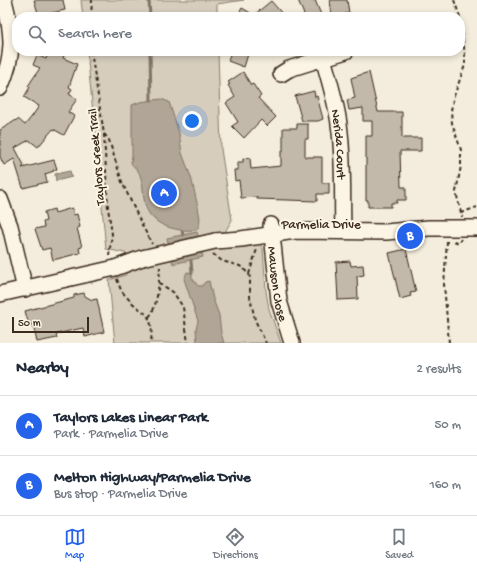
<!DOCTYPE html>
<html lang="en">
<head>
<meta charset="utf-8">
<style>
  body { margin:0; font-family:"Gochi Hand",sans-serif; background:#f6f6f7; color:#1f2937 }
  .scale { position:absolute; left:12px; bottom:10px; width:77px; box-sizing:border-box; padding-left:4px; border:2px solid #3b2a1e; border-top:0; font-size:11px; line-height:14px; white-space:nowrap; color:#3b2a1e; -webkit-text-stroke:3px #fcf5e5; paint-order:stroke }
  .you { position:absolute; left:192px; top:121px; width:14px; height:14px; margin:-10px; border:3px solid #fff; border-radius:50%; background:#1a73e8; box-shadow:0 0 0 6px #1a73e833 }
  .badge { display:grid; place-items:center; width:26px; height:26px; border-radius:50%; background:#2563eb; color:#fff; font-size:13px; font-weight:700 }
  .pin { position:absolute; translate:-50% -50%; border:2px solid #fff; box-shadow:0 1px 4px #0006 }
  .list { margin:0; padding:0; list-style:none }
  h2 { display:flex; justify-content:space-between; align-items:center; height:52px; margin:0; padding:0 16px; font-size:17px }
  h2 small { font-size:13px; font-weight:400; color:#747a83 }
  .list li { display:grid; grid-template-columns:26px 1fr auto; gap:12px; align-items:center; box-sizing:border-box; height:60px; padding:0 16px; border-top:1px solid #e0e1e3 }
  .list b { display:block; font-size:15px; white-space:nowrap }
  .list p { margin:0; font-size:13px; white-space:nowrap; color:#747a83 }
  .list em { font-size:13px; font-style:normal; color:#747a83 }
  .icon { flex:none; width:22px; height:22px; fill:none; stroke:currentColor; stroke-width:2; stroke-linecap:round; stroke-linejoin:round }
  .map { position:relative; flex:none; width:477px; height:343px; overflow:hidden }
  .search { position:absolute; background:#fff; box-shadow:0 2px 6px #0003; left:12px; right:12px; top:12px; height:44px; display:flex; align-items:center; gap:10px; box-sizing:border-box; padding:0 14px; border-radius:16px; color:#747a83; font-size:15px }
  .sheet { height:172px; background:#fff }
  nav { display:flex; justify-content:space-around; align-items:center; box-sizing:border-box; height:56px; border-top:1px solid #e0e1e3; background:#fff; font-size:11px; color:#747a83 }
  nav a { display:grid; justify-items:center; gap:2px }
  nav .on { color:#2563eb }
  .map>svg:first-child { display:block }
  .green { fill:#d6cdbd; stroke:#887c6e }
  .water { fill:#b0a596; stroke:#817466 }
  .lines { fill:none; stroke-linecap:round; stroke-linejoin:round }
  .stream { stroke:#817466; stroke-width:3 }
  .building { fill:#c3b9aa; stroke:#3b2a1e }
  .minor-casing { stroke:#3b2a1e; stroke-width:18 }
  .path { stroke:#3b2a1e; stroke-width:2; stroke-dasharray:4 3; stroke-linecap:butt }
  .minor { stroke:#fcf5e5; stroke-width:15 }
  .minor-bridge-casing { stroke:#3b2a1e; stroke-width:18; stroke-linecap:butt }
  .minor-bridge { stroke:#fcf5e5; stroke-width:15 }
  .labels { text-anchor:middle; stroke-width:4; stroke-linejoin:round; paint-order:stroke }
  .street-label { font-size:13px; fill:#3b2a1e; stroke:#fcf5e5 }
</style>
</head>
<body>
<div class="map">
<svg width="477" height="343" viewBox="0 0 477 343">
  <rect width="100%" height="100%" fill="#f4eddd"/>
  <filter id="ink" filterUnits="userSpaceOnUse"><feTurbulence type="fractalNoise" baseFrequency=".025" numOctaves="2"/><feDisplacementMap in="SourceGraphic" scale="8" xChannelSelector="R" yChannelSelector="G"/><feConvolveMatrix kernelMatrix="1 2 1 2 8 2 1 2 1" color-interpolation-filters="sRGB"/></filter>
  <g filter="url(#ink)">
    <!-- green -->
    <g class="green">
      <path d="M81 0H244L217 4V17H83Z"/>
      <path d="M87 51H218L221 149 232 220 226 230 230 244 258 241 263 249 266 291 269 309 281 343H115L109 280 126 275 125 269 129 267 125 253 106 249Z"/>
    </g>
    <!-- water -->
    <g class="water">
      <path d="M161 99 169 102 179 133 182 153 191 177 198 207 200 219 199 226 196 230C174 232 147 225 144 199 143 190 143 183 140 175 139 171 133 166 131 163L132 155V105L140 102Z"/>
      <path d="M70 171 72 177 56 181 55 174Z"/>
      <path d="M197 232 203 257 173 264 167 238Z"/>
      <path d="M187 272 192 273V278L198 286H202L205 282 209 281 213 299 219 315 221 333 224 343H197L196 329 198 321 184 279Z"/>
    </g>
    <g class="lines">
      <!-- stream -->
      <g class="stream">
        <path d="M149 0 150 17"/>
        <path d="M150 51 151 100"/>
        <path d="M182 231 183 235"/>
        <path d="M191 261 192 273"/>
      </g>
    </g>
    <!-- building -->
    <g class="building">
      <path d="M34 0H63L65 10 39 16Z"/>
      <path d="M298 0H315L322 17H305Z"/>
      <path d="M330 0H347L349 13 344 14 345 15 340 16 341 17H332Z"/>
      <path d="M271 1 285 17H237L242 8 254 15Z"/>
      <path d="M49 51H60L65 53 63 58 77 64 69 87 72 89 69 94 77 99 68 112 74 116 64 135 53 129 38 147 29 140 15 148 24 165 22 168 54 160 57 169 53 170 54 171 45 174 47 182 23 188 14 159 4 165 0 157V130L18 119 25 125 33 115 39 106 24 97 30 87 28 86 40 68 33 65 37 55 46 59Z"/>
      <path d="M231 51H249L244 67 228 61Z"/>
      <path d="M243 72 251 85 253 84 261 96 258 98 276 117 267 126 261 120 244 138 232 126 238 122 226 103 235 97 228 85 230 84 228 82Z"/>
      <path d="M369 72 378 112H402V138H421V151H400L401 187H406V200H397V203H391V207H368V200H366V136H372V121H363V108L349 110 347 100 355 98 351 78Z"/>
      <path d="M314 91 315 97 317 96 323 119 318 121H302L295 96Z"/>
      <path d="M297 124H308V139H305V157H322V183H329V194H317V201L257 199V197L241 198 239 180 235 181 234 170H238V162H243V159L250 158 251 169 281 166V152H283V128H297Z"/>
      <path d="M72 208 74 215 77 214 80 227 77 228 82 247 79 248 80 253 53 260 50 248 42 250 35 229 44 227 43 222 46 221 44 212 54 209 55 213Z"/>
      <path d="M406 249 416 292 410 293 411 296 400 299 389 253Z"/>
      <path d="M350 261 351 266 363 265 364 275 357 276 358 299 338 300 336 262Z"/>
      <path d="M84 293 85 296 92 300 97 299 104 332 85 337 83 328 56 334 57 338 37 342 33 324 29 325 25 311 74 298V295Z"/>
    </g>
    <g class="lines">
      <!-- minor casing -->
      <g class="minor-casing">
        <g id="minor">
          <path id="s1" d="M323 58C329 80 336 101 339 124 344 159 342 195 343 231"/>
          <path d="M281 74 289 69 346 51"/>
          <path d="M0 88C15 54 13 34 4 0"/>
          <path d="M0 199 10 226 25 289"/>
          <path id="s2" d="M271 225 279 301 292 343"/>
          <path d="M215 241 241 239 295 231 386 232 429 228H477"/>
          <path d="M0 294 115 268 142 258"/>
        </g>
      </g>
      <!-- path -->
      <g class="path">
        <path d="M454 0 460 17"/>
        <path d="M91 17 92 0"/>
        <path d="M460 18 465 55V65L453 99 451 111 452 123 461 150V166L456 192 462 217"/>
        <path d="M91 51 104 134 108 208 112 234 109 256"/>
        <path d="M104 134 106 136 109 140 122 182 141 223 152 244"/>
        <path d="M461 213 477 207"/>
        <path d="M447 241 444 284 449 343"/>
        <path d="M454 241 459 243 461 239"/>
        <path d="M213 254 222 261 240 266 249 274 250 278V297L255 320 266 343"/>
        <path d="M249 274 257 249"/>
        <path d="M117 279C119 285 121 292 126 296 143 317 154 308 151 343"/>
        <path d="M159 283 173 292 183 307 188 343"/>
        <path d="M149 317C158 307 159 280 160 267"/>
      </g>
      <!-- minor -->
      <use href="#minor" class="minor"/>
      <!-- minor-bridge casing -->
      <g class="minor-bridge-casing">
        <path id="minor-bridge" d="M142 258 215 241"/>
      </g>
      <!-- minor-bridge -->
      <use href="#minor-bridge" class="minor-bridge"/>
    </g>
  </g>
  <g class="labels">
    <!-- street labels -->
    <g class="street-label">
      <text dy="5" stroke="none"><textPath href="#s1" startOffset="88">Nerida Court</textPath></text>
      <text transform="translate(95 157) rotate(-95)" y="5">Taylors Creek Trail</text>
      <text x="321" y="228">Parmelia Drive</text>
      <text dy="5" stroke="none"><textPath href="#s2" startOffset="59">Mawson Close</textPath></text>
    </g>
  </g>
</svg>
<div class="scale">50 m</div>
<div class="you"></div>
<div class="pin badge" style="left:164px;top:193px">A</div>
<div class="pin badge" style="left:410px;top:236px">B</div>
<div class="search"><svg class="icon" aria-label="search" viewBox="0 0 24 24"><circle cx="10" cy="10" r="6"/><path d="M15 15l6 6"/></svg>Search here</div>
</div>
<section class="sheet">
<h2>Nearby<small>2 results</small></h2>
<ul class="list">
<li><span class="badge">A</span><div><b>Taylors Lakes Linear Park</b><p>Park · Parmelia Drive</p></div><em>50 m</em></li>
<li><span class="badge">B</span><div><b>Melton Highway/Parmelia Drive</b><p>Bus stop · Parmelia Drive</p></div><em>160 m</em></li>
</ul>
</section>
<nav>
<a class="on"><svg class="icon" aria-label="map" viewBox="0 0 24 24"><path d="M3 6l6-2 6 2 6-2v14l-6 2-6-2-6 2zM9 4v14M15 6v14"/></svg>Map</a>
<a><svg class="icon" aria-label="directions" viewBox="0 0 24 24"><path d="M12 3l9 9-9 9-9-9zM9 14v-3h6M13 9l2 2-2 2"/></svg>Directions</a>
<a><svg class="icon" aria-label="saved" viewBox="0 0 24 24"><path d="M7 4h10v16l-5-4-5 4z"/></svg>Saved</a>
</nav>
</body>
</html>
